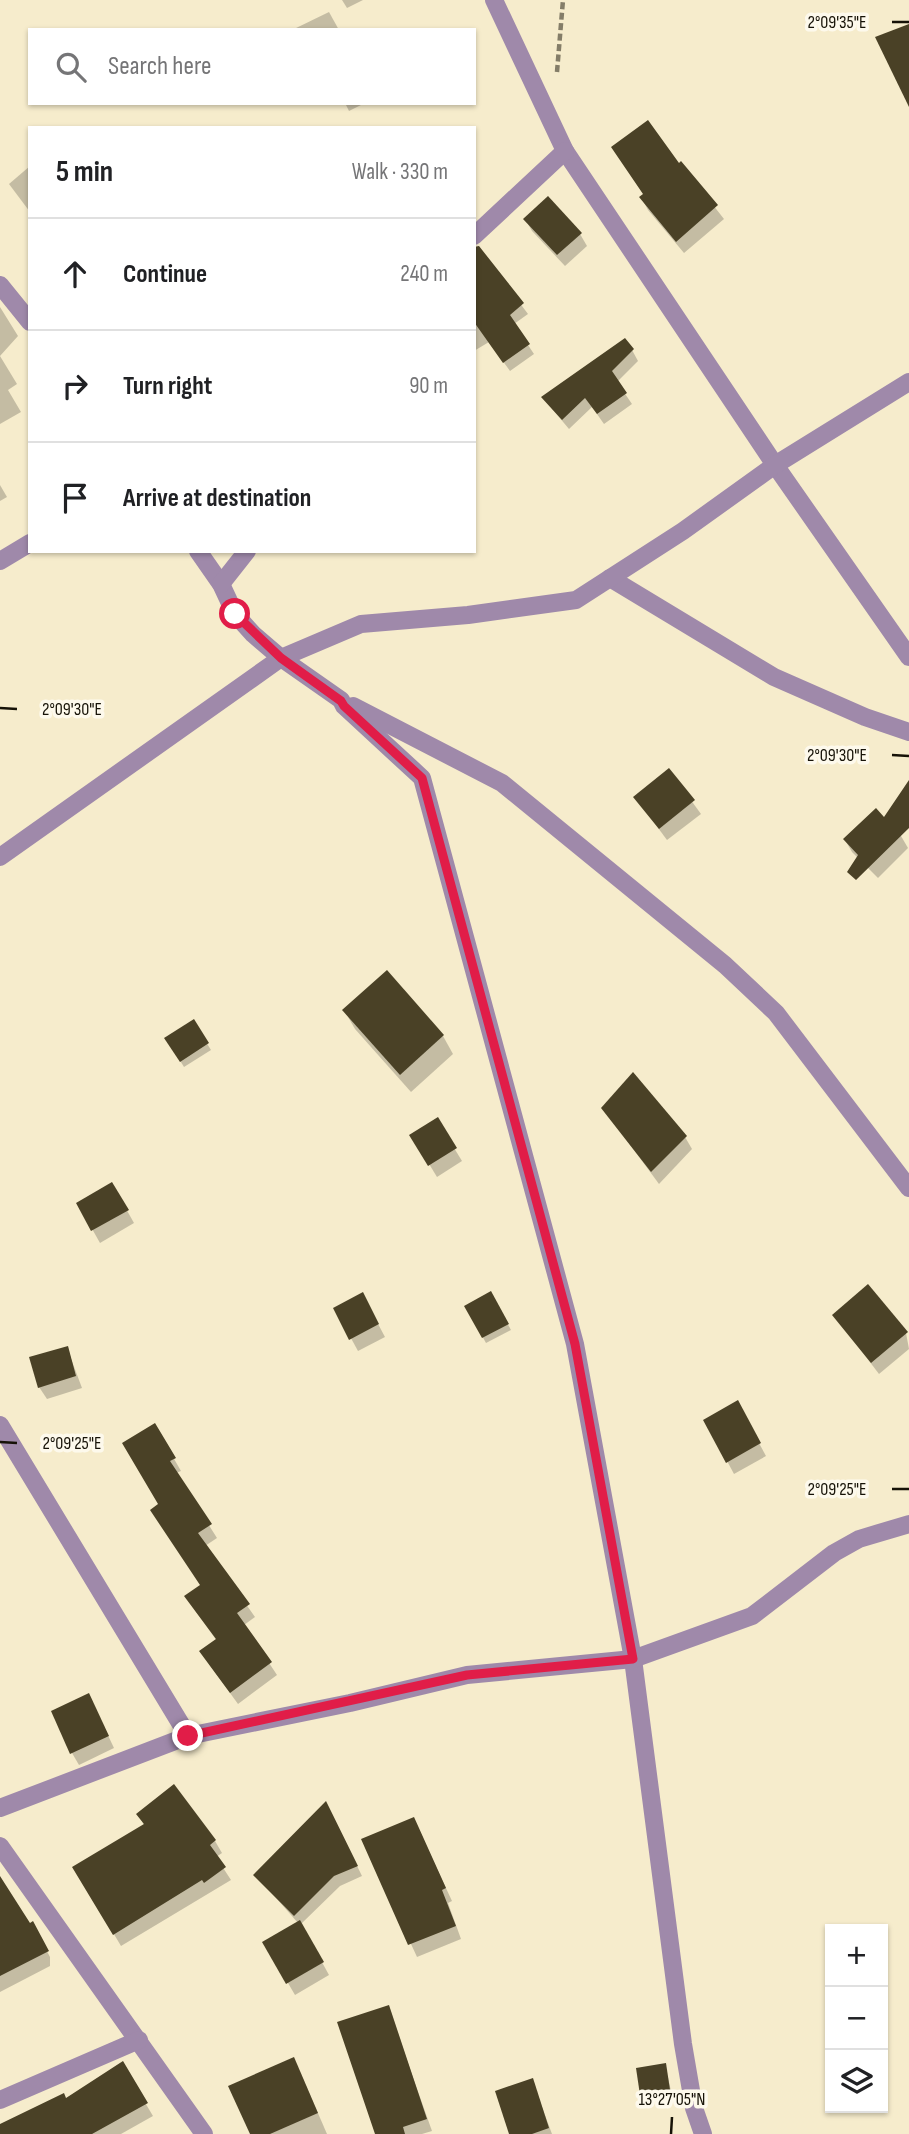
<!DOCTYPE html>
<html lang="en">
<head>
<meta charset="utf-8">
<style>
  body { margin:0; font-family:"Sofia Sans Condensed",sans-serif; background:#f2f2f2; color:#202124 }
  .controls { position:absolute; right:21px; bottom:21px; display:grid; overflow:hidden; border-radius:0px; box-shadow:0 2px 5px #0004 }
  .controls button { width:63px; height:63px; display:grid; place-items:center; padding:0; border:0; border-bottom:2px solid #e0e0e0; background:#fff; color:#202124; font:35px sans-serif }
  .stop { position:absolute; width:21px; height:21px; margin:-16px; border:5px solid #e11d48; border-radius:50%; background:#fff }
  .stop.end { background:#e11d48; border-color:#fff; box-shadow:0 2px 7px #0008 }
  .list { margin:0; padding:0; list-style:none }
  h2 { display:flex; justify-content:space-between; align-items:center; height:91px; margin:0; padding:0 28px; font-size:30px }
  h2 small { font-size:23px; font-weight:400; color:#757577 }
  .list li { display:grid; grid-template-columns:46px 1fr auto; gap:21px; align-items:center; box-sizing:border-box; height:112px; padding:0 28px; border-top:2px solid #e0e0e0 }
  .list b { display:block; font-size:26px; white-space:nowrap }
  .list em { font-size:23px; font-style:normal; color:#757577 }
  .icon { flex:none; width:38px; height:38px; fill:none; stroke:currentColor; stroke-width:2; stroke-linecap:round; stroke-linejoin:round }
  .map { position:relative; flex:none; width:909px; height:2134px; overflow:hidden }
  .search { position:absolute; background:#fff; box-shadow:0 2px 5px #0004; left:28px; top:28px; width:448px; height:77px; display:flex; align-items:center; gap:18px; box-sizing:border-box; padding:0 24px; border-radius:0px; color:#757577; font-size:26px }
  .panel { position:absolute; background:#fff; box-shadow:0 2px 5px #0004; left:28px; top:126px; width:448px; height:427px; border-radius:0px }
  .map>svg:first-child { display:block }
  .shadow { fill:#0003 }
  .building { fill:#4a4126 }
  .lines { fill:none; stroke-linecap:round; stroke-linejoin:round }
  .path { stroke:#847d68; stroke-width:4.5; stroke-dasharray:7 3.5; stroke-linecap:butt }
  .minor { stroke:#9f89aa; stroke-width:18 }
  .route { stroke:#e11d48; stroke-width:9 }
  .ticks { fill:none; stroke:#161207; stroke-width:2.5 }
  .ticks-label { font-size:18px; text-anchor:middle; fill:#161207; stroke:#fdf9ec; stroke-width:7; stroke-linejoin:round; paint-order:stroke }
</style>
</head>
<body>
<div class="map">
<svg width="909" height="2134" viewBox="0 0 909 2134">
  <rect width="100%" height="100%" fill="#f6eccc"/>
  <!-- shadow -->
  <g class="shadow">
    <path d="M342 0H363L347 8Z"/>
    <path d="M329 12 339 30H295L294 29Z"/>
    <path d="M345 103H365L349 111Z"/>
    <path d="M613 148 678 166 681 164 724 219 684 253 648 210 641 197 644 195Z"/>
    <path d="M30 166V212L9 184Z"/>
    <path d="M525 219 580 234 587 246 565 266 532 231Z"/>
    <path d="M487 259 528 314 514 324 534 354 510 371 489 342 474 351V269Z"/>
    <path d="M0 307 18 336 0 356 17 384 8 390 21 412 0 424Z"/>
    <path d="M632 350 638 361 617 382 632 404 604 424 592 407 569 429 543 398Z"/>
    <path d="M0 485 7 497 0 501Z"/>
    <path d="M669 770 701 814 667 840 635 797Z"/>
    <path d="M901 836 908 848 878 878 852 852 845 840Z"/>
    <path d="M344 1010 443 1036 453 1054 411 1092 355 1029Z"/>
    <path d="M193 1021 211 1050 184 1067 166 1038Z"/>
    <path d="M603 1108 685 1137 692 1149 659 1184Z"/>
    <path d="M437 1120 462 1161 437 1177 412 1136Z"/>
    <path d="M112 1184 134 1223 100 1243 78 1204Z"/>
    <path d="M491 1294 511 1330 486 1343 466 1307Z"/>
    <path d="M369 1307 385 1337 358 1351 335 1309Z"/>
    <path d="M834 1315 906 1333 909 1349 879 1374Z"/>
    <path d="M67 1348 82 1388 47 1399 39 1387Z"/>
    <path d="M737 1403 766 1456 734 1474 705 1420Z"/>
    <path d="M155 1426 181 1471 176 1473 217 1538 205 1546 255 1617 244 1625 277 1675 238 1704 209 1664 217 1641 194 1609 201 1586 161 1505Z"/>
    <path d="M95 1708 114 1748 79 1765 72 1753Z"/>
    <path d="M173 1786 215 1841 222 1853 216 1857 231 1880 121 1946 74 1867 144 1825 138 1814Z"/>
    <path d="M331 1813 362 1876 340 1886 301 1924 329 1975 295 1995 264 1942 298 1923 256 1875Z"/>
    <path d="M420 1832 452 1901 448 1903 461 1939 417 1957 363 1840Z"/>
    <path d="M0 1886 29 1925 32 1923 50 1957V1966L0 1992Z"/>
    <path d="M388 2007 432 2131 422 2134H377Z"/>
    <path d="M122 2064 153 2116 121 2134H22Z"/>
    <path d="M665 2065 672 2095 645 2100 642 2094Z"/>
    <path d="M301 2074 327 2134H252Z"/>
    <path d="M532 2080 552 2134H511Z"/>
  </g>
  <!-- building -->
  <g class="building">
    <path d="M909 24V107L875 37Z"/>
    <path d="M648 120 679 163 681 161 718 205 676 242 639 197 643 194 611 147Z"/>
    <path d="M548 196 582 233 557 255 523 219Z"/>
    <path d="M479 246 524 303 510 315 530 344 503 363 474 322V247Z"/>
    <path d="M625 338 634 349 612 371 627 393 597 414 585 398 562 420 541 397Z"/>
    <path d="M669 768 695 800 659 829 633 797Z"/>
    <path d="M909 780V828L856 880 847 872 858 855 843 839 876 808 884 817Z"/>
    <path d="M387 970 444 1035 400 1075 342 1010Z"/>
    <path d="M194 1019 209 1043 180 1062 164 1038Z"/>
    <path d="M633 1072 687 1136 651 1172 601 1108Z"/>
    <path d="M438 1117 457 1148 428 1166 409 1135Z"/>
    <path d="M112 1182 129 1210 91 1231 76 1203Z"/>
    <path d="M868 1284 908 1332 871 1363 832 1315Z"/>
    <path d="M491 1291 509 1324 482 1338 464 1306Z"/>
    <path d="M363 1292 379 1324 349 1340 333 1308Z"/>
    <path d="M68 1346 76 1376 38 1388 29 1357Z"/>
    <path d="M738 1400 761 1443 726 1463 703 1420Z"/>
    <path d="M155 1423 176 1458 170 1461 212 1524 198 1533 250 1604 237 1613 272 1662 230 1693 199 1651 216 1639 184 1596 200 1585 150 1510 158 1504 122 1443Z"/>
    <path d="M89 1693 109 1736 70 1754 51 1711Z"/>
    <path d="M174 1784 216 1840 210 1845 226 1867 204 1883 202 1880 113 1935 72 1867 144 1824 136 1814Z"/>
    <path d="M326 1801 358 1866 334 1876 294 1916 253 1875Z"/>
    <path d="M414 1817 446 1888 442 1890 456 1926 408 1945 361 1839Z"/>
    <path d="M0 1876 30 1923 33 1921 49 1951 0 1976Z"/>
    <path d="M300 1920 324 1962 286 1984 262 1942Z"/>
    <path d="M389 2005 427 2119 403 2127 405 2134H375L337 2022Z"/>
    <path d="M294 2057 318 2113 270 2134H250L228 2086Z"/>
    <path d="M123 2061 148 2103 92 2134H0V2124L64 2093 66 2098Z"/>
    <path d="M666 2063 670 2090 640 2095 636 2068Z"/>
    <path d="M533 2078 549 2128 532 2134H509L495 2091Z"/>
  </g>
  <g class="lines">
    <!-- path -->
    <path class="path" d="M557 72 563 0"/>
    <!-- minor -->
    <g class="minor">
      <path d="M494 0 565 151 775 465 909 657"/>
      <path d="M474 236 565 151"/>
      <path d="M0 285 30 322"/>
      <path d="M198 551 221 584 235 614 253 634 281 658 341 700 344 706 422 778 575 1344 633 1659 683 2044 694 2108 703 2134"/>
      <path d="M0 561 30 543"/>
      <path d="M610 578 774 677 865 717 909 732"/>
      <path d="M221 584 247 551"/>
      <path d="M353 706 502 783 725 965 776 1013 909 1188"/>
      <path d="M0 857 281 658 361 624 468 615 576 600 683 531 775 465 909 382"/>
      <path d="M0 1425 188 1736"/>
      <path d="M0 1808 188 1736 350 1703 467 1675 633 1659 752 1616 834 1553 859 1539 909 1524"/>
      <path d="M0 1846 204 2134"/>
      <path d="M0 2100 139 2040"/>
    </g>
  </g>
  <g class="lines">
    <!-- route -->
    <path class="route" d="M188 1736 467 1675 633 1659 575 1344 422 778 344 706 341 701 281 658 235 614"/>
  </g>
  <!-- ticks -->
  <path class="ticks" d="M892 22H909M0 708 17 709M892 755 909 756M0 1442 17 1443M892 1489H909M671 2134 672 2117"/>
  <g class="ticks-label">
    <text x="837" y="28">2°09'35"E</text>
    <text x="72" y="715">2°09'30"E</text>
    <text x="837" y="761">2°09'30"E</text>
    <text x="72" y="1449">2°09'25"E</text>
    <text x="837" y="1495">2°09'25"E</text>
    <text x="672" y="2105">13°27'05"N</text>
  </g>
</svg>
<div class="controls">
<button>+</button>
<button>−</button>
<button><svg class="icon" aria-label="layers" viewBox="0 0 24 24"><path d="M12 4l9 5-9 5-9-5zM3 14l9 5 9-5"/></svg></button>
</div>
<div class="stop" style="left:235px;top:614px"></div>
<div class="stop end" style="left:188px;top:1736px"></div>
<div class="search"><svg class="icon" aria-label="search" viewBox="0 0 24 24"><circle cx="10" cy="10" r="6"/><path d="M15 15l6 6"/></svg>Search here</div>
<section class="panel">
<h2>5 min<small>Walk · 330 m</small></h2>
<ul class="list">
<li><svg class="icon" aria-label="ahead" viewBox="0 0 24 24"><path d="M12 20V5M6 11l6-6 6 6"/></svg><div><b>Continue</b></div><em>240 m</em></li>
<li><svg class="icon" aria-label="right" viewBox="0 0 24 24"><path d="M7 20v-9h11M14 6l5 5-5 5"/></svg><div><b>Turn right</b></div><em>90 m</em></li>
<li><svg class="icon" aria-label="arrive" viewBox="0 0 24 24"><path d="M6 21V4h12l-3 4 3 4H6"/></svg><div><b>Arrive at destination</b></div></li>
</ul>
</section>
</div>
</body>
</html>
